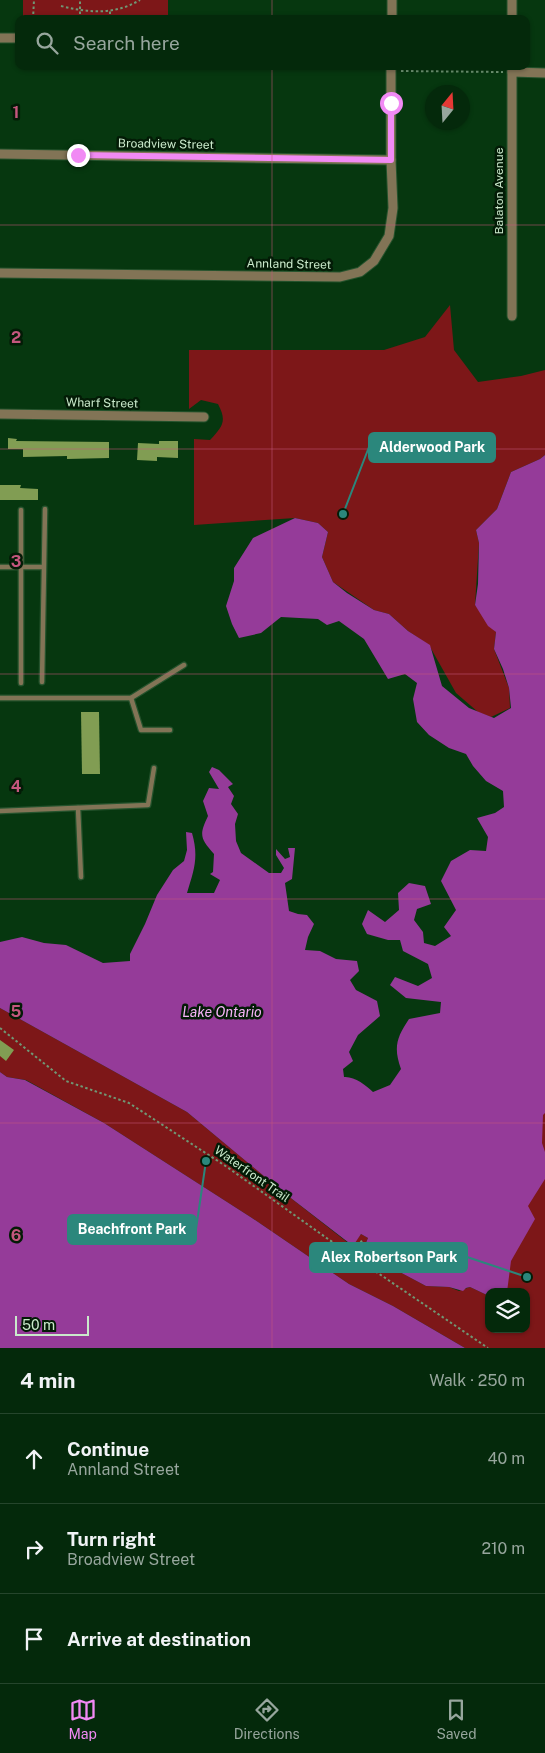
<!DOCTYPE html>
<html lang="en">
<head>
<meta charset="utf-8">
<style>
  body { margin:0; font-family:"Public Sans",sans-serif; background:#0d3114; color:#f1f3f6 }
  .controls { position:absolute; right:15px; bottom:15px; display:grid; overflow:hidden; border-radius:10px; box-shadow:0 1px 4px #0004 }
  .controls button { width:45px; height:45px; display:grid; place-items:center; padding:0; border:0; border-bottom:1px solid #25452c; background:#04290b; color:#f1f3f6; font:25px sans-serif }
  .compass { position:absolute; left:425px; top:85px; width:45px; height:45px; border-radius:50%; background:#04290b; box-shadow:0 1px 4px #0004; rotate:18deg }
  .scale { position:absolute; left:15px; bottom:12px; width:74px; box-sizing:border-box; padding-left:5px; border:2px solid #cae9cb; border-top:0; font-size:14px; line-height:18px; white-space:nowrap; color:#cae9cb; -webkit-text-stroke:4px #031b06; paint-order:stroke }
  .stop { position:absolute; width:15px; height:15px; margin:-11px; border:4px solid #f18af4; border-radius:50%; background:#fff }
  .stop.end { background:#f18af4; border-color:#fff; box-shadow:0 1px 5px #0008 }
  .list { margin:0; padding:0; list-style:none }
  h2 { display:flex; justify-content:space-between; align-items:center; height:65px; margin:0; padding:0 20px; font-size:21px }
  h2 small { font-size:16px; font-weight:400; color:#97a69d }
  .list li { display:grid; grid-template-columns:32px 1fr auto; gap:15px; align-items:center; box-sizing:border-box; height:90px; padding:0 20px; border-top:1px solid #25452c }
  .list b { display:block; font-size:19px; white-space:nowrap }
  .list p { margin:0; font-size:16px; white-space:nowrap; color:#97a69d }
  .list em { font-size:16px; font-style:normal; color:#97a69d }
  .icon { flex:none; width:28px; height:28px; fill:none; stroke:currentColor; stroke-width:2; stroke-linecap:round; stroke-linejoin:round }
  .map { position:relative; flex:none; width:545px; height:1348px; overflow:hidden }
  .search { position:absolute; background:#04290b; box-shadow:0 1px 4px #0004; left:15px; right:15px; top:15px; height:55px; display:flex; align-items:center; gap:12px; box-sizing:border-box; padding:0 18px; border-radius:10px; color:#97a69d; font-size:19px }
  .sheet { height:335px; background:#04290b }
  nav { display:flex; justify-content:space-around; align-items:center; box-sizing:border-box; height:70px; border-top:1px solid #25452c; background:#04290b; font-size:14px; color:#97a69d }
  nav a { display:grid; justify-items:center; gap:2px }
  nav .on { color:#f18af4 }
  .map>svg:first-child { display:block }
  .green { fill:#7d1718 }
  .water { fill:#953b99 }
  .building { fill:#819d53 }
  .lines { fill:none; stroke-linecap:round; stroke-linejoin:round }
  .service-casing { stroke:#25532d; stroke-width:7 }
  .minor-casing { stroke:#25532d; stroke-width:11 }
  .path { stroke:#709774; stroke-width:2; stroke-dasharray:2.5 2.5; stroke-linecap:butt }
  .service { stroke:#827456; stroke-width:4.5 }
  .minor { stroke:#827456; stroke-width:9 }
  .route { stroke:#f18af4; stroke-width:6 }
  .grid { fill:none; stroke:#c4577d; stroke-width:1; stroke-opacity:0.55 }
  .labels { text-anchor:middle; stroke-width:5; stroke-linejoin:round; paint-order:stroke }
  .street-label { font-size:12px; fill:#cae9cb; stroke:#031b06 }
  .water-label { font-size:14px; font-style:italic; fill:#f7b3f8; stroke:#031b06 }
  .grid-label { font-size:16px; text-anchor:middle; font-weight:bold; fill:#c4577d; stroke:#031b06; stroke-width:5; stroke-linejoin:round; paint-order:stroke }
  .leader { fill:none; stroke:#2b877c; stroke-width:2 }
  .callout-dot { fill:#2b877c; stroke:#031b06; stroke-width:2 }
  .callout { fill:#2b877c; stroke:#2b877c; stroke-width:2 }
  .callout-label { font-size:14px; text-anchor:middle; font-weight:bold; fill:#fff }
</style>
</head>
<body>
<div class="map">
<svg width="545" height="1348" viewBox="0 0 545 1348">
  <rect width="100%" height="100%" fill="#06370f"/>
  <!-- green -->
  <g class="green">
    <rect x="23" y="0" width="145" height="19"/>
    <path d="M450 305 454 350 478 382 521 376 545 370V455L540 459 511 472 497 509 476 530 479 543 475 605 496 632 494 649 509 688 510 708 491 717 478 712 456 693 429 645 408 631 389 614 374 610 333 582 322 557 328 532 318 523 295 518 194 525V439L210 440C223 426 227 421 218 404L201 400 189 409V350H384L425 337Z"/>
    <path d="M0 1008 187 1112 283 1192 352 1246 361 1234 368 1238 362 1252 426 1286 449 1287 459 1291 470 1287 489 1296V1329H526V1292H496L545 1065V1348H465L393 1306 349 1284 252 1218 104 1123 26 1080 7 1077 0 1072Z"/>
  </g>
  <!-- water -->
  <g class="water">
    <path d="M545 455V1113L543 1115 542 1143 545 1152V1179L528 1206 535 1219 511 1261 507 1292H489V1296L470 1287 466 1288 463 1291 449 1287 426 1286 362 1252 368 1238 361 1234 353 1246 283 1192 187 1112 0 1008V942L22 937 44 943 66 945 103 963 130 961V954L145 924 157 895 173 870 184 861 187 850 186 832 192 833C199 857 194 870 187 893H214L220 880 210 874 213 872 214 854C200 838 199 835 208 816L203 801 209 788 219 789 209 772 212 767 219 770 233 784 228 787 234 796 231 804 238 814 235 824 236 841 241 853 269 873H281L284 868 276 855V849L285 859 290 857 288 848H295L292 879 285 883 289 911 298 914 307 915 314 924 308 937 305 950 320 951 336 959 357 961 359 971 350 980 356 990 377 1001 380 1016 358 1035 349 1052 353 1061 343 1069 344 1077C354 1076 366 1085 373 1092L390 1085 401 1069C393 1047 397 1037 409 1019L440 1013 441 1002 406 998 390 985 395 977 418 986 432 978 428 964 403 951 400 940H388L367 934 362 924 368 910 385 922 399 910 398 893 409 883 425 886 431 904 417 909 414 920 423 932 424 943 435 946 451 936 444 927 456 910 441 881 451 861 470 850 486 851 488 837 477 818 495 813 504 807 503 791 486 781 473 766 466 754 449 748 429 735 417 722 413 699 417 683 405 674 388 679 364 639 339 621 327 625 318 619 281 617 261 633 239 638 232 624 226 606 234 581V568L253 538 295 518 318 523 328 532 322 557 333 582 347 593 374 610 389 614 408 631 430 645 442 686 469 708 494 718 511 708 509 688 503 669 494 649 496 632 488 626 475 605 478 584 479 543 476 530 497 509 511 472 540 459Z"/>
    <path d="M0 1072 7 1077 25 1080 104 1123 252 1218 349 1284 393 1306 465 1348H0Z"/>
  </g>
  <!-- building -->
  <g class="building">
    <path d="M8 438 17 439 16 441 109 442V458L67 459V456L23 457V449H8Z"/>
    <path d="M159 441H178V458L157 457V461L137 460 138 443 159 444Z"/>
    <path d="M0 485H21L20 488 38 489V500H0Z"/>
    <path d="M81 712H99L100 774H82Z"/>
    <path d="M0 1040 14 1050 6 1061 0 1056Z"/>
  </g>
  <g class="lines">
    <!-- service casing -->
    <g class="service-casing">
      <g id="service">
        <path d="M0 567H43"/>
        <path d="M42 682 45 509"/>
        <path d="M21 683V510"/>
        <path d="M0 698H131L184 665"/>
        <path d="M131 698 141 730H170"/>
        <path d="M78 808 81 877"/>
        <path d="M0 811 148 805 154 768"/>
      </g>
    </g>
    <!-- minor casing -->
    <g class="minor-casing">
      <g id="minor">
        <path d="M392 19V0"/>
        <path d="M512 19V0"/>
        <path d="M0 38H19"/>
        <path d="M512 72 545 73"/>
        <path d="M0 154 391 160"/>
        <path d="M0 273 340 277 360 272 374 261 389 236 393 208 391 160V66"/>
        <path d="M512 316V66"/>
        <path d="M0 414 204 417"/>
      </g>
    </g>
    <!-- path -->
    <g class="path">
      <path d="M61 6C89 13 115 15 140 0"/>
      <path d="M33 19 34 0"/>
      <path d="M80 19V0"/>
      <path d="M110 19V11"/>
      <path d="M401 71 503 72"/>
      <path d="M0 1028 66 1081 129 1103 227 1167 328 1239 488 1348"/>
      <path d="M352 1255 363 1239"/>
    </g>
    <!-- service -->
    <use href="#service" class="service"/>
    <!-- minor -->
    <use href="#minor" class="minor"/>
  </g>
  <g class="lines">
    <!-- route -->
    <path class="route" d="M78 155 391 160V103"/>
  </g>
  <!-- grid -->
  <path class="grid" d="M272 0V19M272 66V1348M0 225H545M0 449H545M0 674H545M0 899H545M0 1123H545"/>
  <g class="labels">
    <!-- street labels -->
    <g class="street-label">
      <text transform="translate(166 144) rotate(1)" y="4">Broadview Street</text>
      <text transform="translate(499 191) rotate(-90)" y="4">Balaton Avenue</text>
      <text transform="translate(289 264) rotate(1)" y="4">Annland Street</text>
      <text transform="translate(102 403) rotate(1)" y="4">Wharf Street</text>
      <text transform="translate(252 1174) rotate(35)" y="4">Waterfront Trail</text>
    </g>
    <!-- water labels -->
    <g class="water-label">
      <text x="222" y="1017">Lake Ontario</text>
    </g>
  </g>
  <g class="grid-label">
    <text x="16" y="118">1</text>
    <text x="16" y="343">2</text>
    <text x="16" y="567">3</text>
    <text x="16" y="792">4</text>
    <text x="16" y="1017">5</text>
    <text x="16" y="1241">6</text>
  </g>
  <!-- callouts -->
  <path class="leader" d="M343 514L369 447M206 1161L196 1229M527 1277L467 1257"/>
  <g class="callout-dot">
    <circle cx="343" cy="514" r="5"/>
    <circle cx="206" cy="1161" r="5"/>
    <circle cx="527" cy="1277" r="5"/>
  </g>
  <g class="callout">
    <rect x="369" y="433" width="126" height="29" rx="5"/>
    <rect x="68" y="1215" width="128" height="29" rx="5"/>
    <rect x="310" y="1243" width="157" height="29" rx="5"/>
  </g>
  <g class="callout-label">
    <text x="432" y="452">Alderwood Park</text>
    <text x="132" y="1234">Beachfront Park</text>
    <text x="389" y="1262">Alex Robertson Park</text>
  </g>
</svg>
<div class="controls">
<button><svg class="icon" aria-label="layers" viewBox="0 0 24 24"><path d="M12 4l9 5-9 5-9-5zM3 14l9 5 9-5"/></svg></button>
</div>
<svg class="compass" viewBox="-18 -18 36 36"><path d="M0-13l5 13h-10z" fill="#e53935"/><path d="M0 13l5-13h-10z" fill="#97a69d"/></svg>
<div class="scale">50 m</div>
<div class="stop" style="left:391px;top:103px"></div>
<div class="stop end" style="left:78px;top:155px"></div>
<div class="search"><svg class="icon" aria-label="search" viewBox="0 0 24 24"><circle cx="10" cy="10" r="6"/><path d="M15 15l6 6"/></svg>Search here</div>
</div>
<section class="sheet">
<h2>4 min<small>Walk · 250 m</small></h2>
<ul class="list">
<li><svg class="icon" aria-label="ahead" viewBox="0 0 24 24"><path d="M12 20V5M6 11l6-6 6 6"/></svg><div><b>Continue</b><p>Annland Street</p></div><em>40 m</em></li>
<li><svg class="icon" aria-label="right" viewBox="0 0 24 24"><path d="M7 20v-9h11M14 6l5 5-5 5"/></svg><div><b>Turn right</b><p>Broadview Street</p></div><em>210 m</em></li>
<li><svg class="icon" aria-label="arrive" viewBox="0 0 24 24"><path d="M6 21V4h12l-3 4 3 4H6"/></svg><div><b>Arrive at destination</b></div></li>
</ul>
</section>
<nav>
<a class="on"><svg class="icon" aria-label="map" viewBox="0 0 24 24"><path d="M3 6l6-2 6 2 6-2v14l-6 2-6-2-6 2zM9 4v14M15 6v14"/></svg>Map</a>
<a><svg class="icon" aria-label="directions" viewBox="0 0 24 24"><path d="M12 3l9 9-9 9-9-9zM9 14v-3h6M13 9l2 2-2 2"/></svg>Directions</a>
<a><svg class="icon" aria-label="saved" viewBox="0 0 24 24"><path d="M7 4h10v16l-5-4-5 4z"/></svg>Saved</a>
</nav>
</body>
</html>
